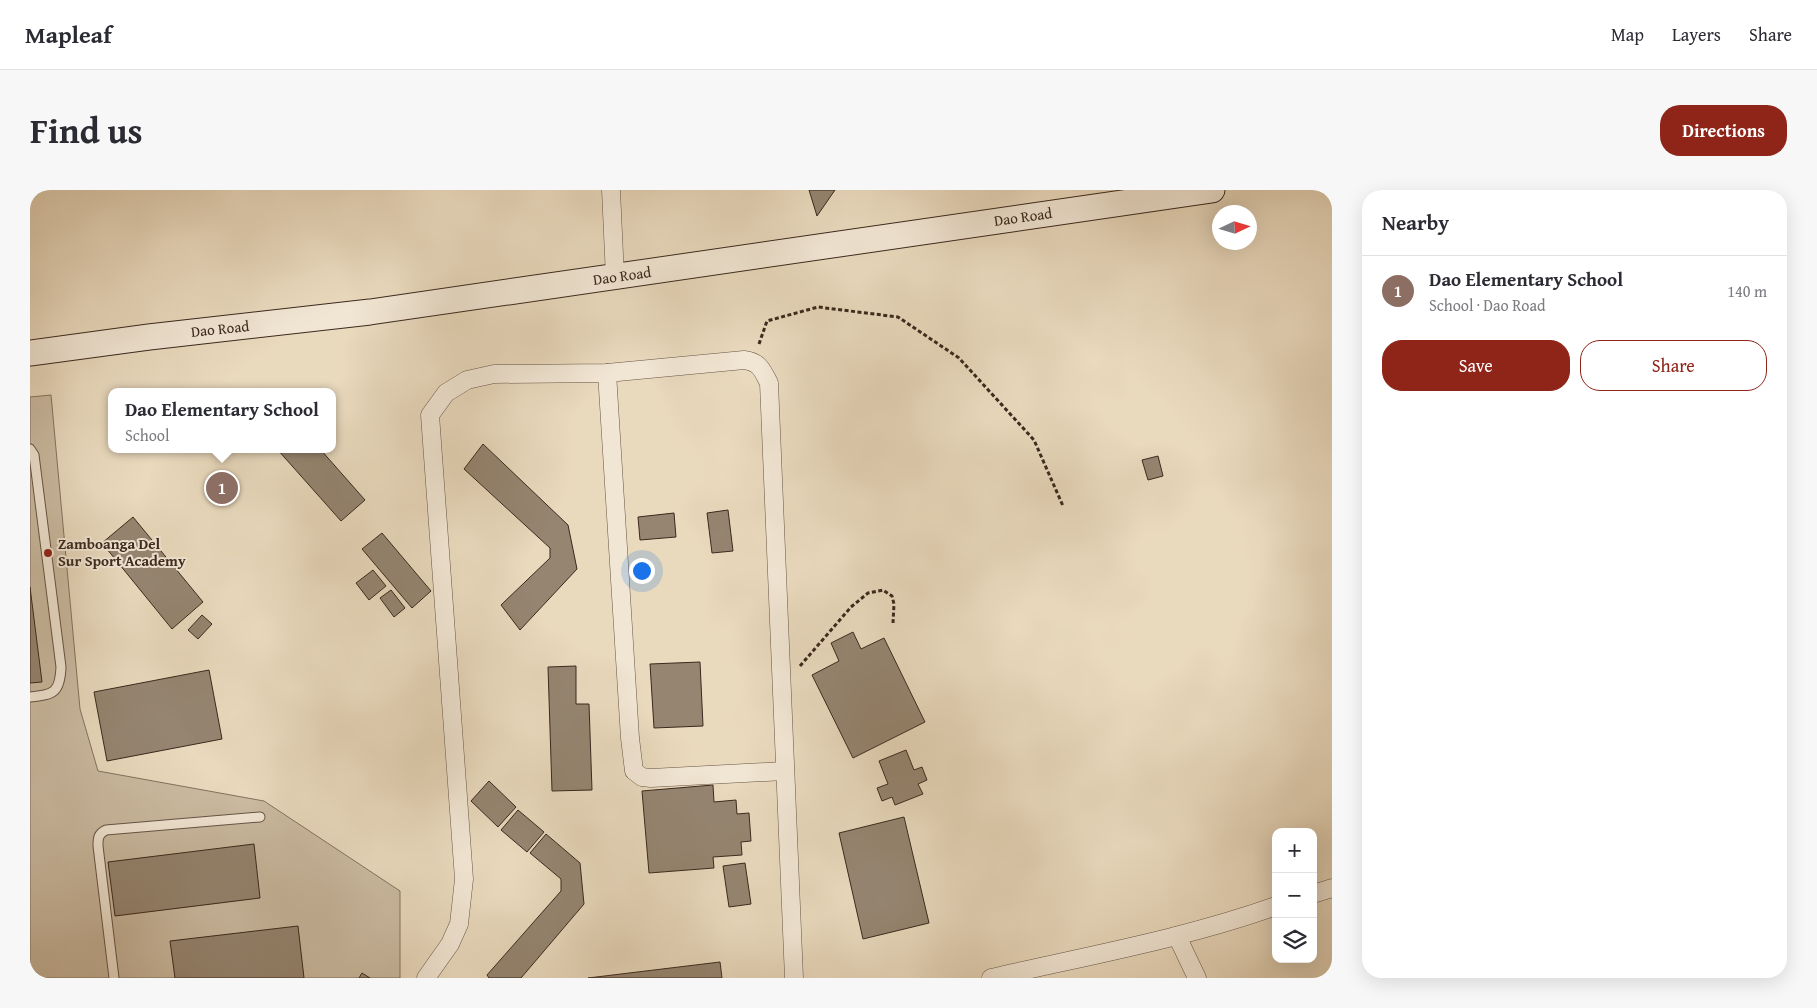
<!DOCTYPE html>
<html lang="en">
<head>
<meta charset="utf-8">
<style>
  body { margin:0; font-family:"Gentium Book Plus",serif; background:#f7f7f7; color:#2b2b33 }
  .controls { position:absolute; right:15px; bottom:15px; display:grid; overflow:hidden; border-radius:10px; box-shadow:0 5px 20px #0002 }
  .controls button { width:45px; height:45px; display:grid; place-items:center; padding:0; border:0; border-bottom:1px solid #e1e1e2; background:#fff; color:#2b2b33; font:25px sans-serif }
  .compass { position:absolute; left:1182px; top:15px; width:45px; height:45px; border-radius:50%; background:#fff; box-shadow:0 5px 20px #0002; rotate:86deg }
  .you { position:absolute; left:611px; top:380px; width:18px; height:18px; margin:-12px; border:4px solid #fff; border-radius:50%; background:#1a73e8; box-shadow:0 0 0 8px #1a73e833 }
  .badge { display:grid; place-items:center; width:32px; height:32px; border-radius:50%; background:#8f2418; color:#fff; font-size:16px; font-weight:700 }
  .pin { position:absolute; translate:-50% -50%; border:2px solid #fff; box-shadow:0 1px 5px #0006 }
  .popup { position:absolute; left:78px; top:198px; width:228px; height:65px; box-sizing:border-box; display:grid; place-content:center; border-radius:10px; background:#fff; filter:drop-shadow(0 1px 4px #0005); font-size:16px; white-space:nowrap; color:#7c7c81 }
  .popup b { font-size:19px; color:#2b2b33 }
  .popup::after { content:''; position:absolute; left:50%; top:100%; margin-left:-10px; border:10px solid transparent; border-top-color:#fff }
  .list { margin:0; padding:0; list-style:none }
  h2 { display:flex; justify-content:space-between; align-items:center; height:65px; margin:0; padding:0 20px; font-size:21px }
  h2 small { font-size:16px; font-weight:400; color:#7c7c81 }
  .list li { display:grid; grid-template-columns:32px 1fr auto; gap:15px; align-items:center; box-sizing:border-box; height:70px; padding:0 20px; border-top:1px solid #e1e1e2 }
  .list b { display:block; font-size:19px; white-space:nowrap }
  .list p { margin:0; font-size:16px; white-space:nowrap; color:#7c7c81 }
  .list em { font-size:16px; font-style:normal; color:#7c7c81 }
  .actions { display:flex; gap:10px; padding:15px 20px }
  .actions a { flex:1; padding:11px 0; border:1px solid #8f2418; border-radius:20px; text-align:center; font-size:18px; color:#8f2418 }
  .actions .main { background:#8f2418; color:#fff }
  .icon { flex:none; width:28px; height:28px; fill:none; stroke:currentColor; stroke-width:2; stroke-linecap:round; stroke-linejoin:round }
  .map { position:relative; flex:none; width:1302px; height:788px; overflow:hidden; border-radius:20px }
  header { display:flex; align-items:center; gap:30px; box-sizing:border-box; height:70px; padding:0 25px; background:#fff; border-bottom:1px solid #e1e1e2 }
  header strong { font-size:24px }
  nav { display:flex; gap:28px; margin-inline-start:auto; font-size:18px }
  .intro { display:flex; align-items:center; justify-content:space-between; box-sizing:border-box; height:120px; padding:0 30px }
  h1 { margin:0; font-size:35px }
  .button { padding:12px 22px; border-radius:20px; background:#8f2418; color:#fff; font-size:18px; font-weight:700 }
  main { display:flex; gap:30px; padding:0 30px }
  aside { flex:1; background:#fff; border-radius:20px; box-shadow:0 5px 20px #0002 }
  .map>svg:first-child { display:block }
  .green { fill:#cbbba2; stroke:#837260 }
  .building { fill:#958571; stroke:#3b291e }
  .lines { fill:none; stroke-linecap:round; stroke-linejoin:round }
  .lane-casing { stroke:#665546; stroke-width:11 }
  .street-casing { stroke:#665546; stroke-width:19 }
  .secondary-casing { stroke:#3b291e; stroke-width:27 }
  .path { stroke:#3b291e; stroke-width:3; stroke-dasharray:4 2.5; stroke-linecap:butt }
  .lane { stroke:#f1e6d4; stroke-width:9 }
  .street { stroke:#f1e6d4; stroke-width:18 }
  .secondary { stroke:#f1e6d4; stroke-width:25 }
  .poi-dot { fill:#8f2418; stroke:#f1e6d4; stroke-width:2 }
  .labels { text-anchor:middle; stroke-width:4; stroke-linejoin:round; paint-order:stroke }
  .street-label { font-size:15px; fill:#3b291e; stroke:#f1e6d4 }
  .poi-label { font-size:15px; font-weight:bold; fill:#3b291e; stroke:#f1e6d4; text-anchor:start }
</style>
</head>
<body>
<header>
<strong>Mapleaf</strong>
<nav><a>Map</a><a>Layers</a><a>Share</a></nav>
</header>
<div class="intro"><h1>Find us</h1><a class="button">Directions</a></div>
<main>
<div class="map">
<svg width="1302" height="788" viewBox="0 0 1302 788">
  <rect width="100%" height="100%" fill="#e9d9bd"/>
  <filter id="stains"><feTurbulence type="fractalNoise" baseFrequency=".004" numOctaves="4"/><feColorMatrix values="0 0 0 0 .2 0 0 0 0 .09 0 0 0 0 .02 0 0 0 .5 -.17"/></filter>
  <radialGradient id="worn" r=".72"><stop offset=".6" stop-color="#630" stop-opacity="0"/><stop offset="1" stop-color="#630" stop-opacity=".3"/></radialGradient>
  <!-- green -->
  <path class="green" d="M21 205 50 519 68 581 234 611 370 701V788H0V207Z"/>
  <!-- building -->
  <g class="building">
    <path d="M779 0H805L787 26Z"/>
    <path d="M453 254 538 335 547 379 490 440 471 415 520 368V358L434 279Z"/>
    <path d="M247 259H290L335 310 311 331Z"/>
    <path d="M1128 266 1133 286 1118 290 1112 270Z"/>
    <path d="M698 320 703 361 682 363 677 323Z"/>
    <path d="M644 323 646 347 610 350 608 327Z"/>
    <path d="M103 327 173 412 142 439 72 353Z"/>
    <path d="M352 343 401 401 382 418 332 359Z"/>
    <path d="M343 380 356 396 339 410 326 393Z"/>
    <path d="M0 397 12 492 0 493Z"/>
    <path d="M361 400 375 418 364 427 350 408Z"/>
    <path d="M172 425 182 434 168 449 158 440Z"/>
    <path d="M823 442 831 459 854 448 895 532 823 568 782 485 809 471 801 453Z"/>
    <path d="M670 472 673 536 624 538 620 474Z"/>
    <path d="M546 476V514H559L562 600 522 601 518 477Z"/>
    <path d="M179 480 192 549 77 571 64 502Z"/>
    <path d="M876 560 884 580 892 577 897 590 888 594 893 604 865 615 862 607 852 611 847 598 858 594 849 571Z"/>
    <path d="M459 591 486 617 468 637 441 611Z"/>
    <path d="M683 595 684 612 706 610 707 624 719 623 721 651 711 652 712 665 683 667 684 678 619 683 612 601Z"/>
    <path d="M488 620 514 642 497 662 471 640Z"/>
    <path d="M874 627 899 733 833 749 809 643Z"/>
    <path d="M516 644 550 673 554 714 491 788H459L457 785 531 701V689L500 663Z"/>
    <path d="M224 654 230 708 85 726 78 672Z"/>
    <path d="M715 673 721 714 699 717 693 676Z"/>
    <path d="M268 736 274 788H145L140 751Z"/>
    <path d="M690 772 692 788H558Z"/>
    <path d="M332 783 340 788H329Z"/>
  </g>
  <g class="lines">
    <!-- lane casing -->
    <g class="lane-casing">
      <g id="lane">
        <path d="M0 259 4 265 31 477C30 502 24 505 0 507"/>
        <path d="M84 788 68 656C68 648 68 644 76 640L230 627"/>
      </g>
    </g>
    <!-- street casing -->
    <g class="street-casing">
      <g id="street">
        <path d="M581 0 585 87"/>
        <path d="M577 183 600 548 604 581 612 587 621 588 754 581"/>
        <path d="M1283 704 1302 698"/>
        <path d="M1147 746 1167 788"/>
        <path d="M396 788 420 754 429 734 434 689 400 225 416 203 437 190 464 184 577 183 714 170C730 172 732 180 739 193L764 788"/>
        <path d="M961 788C1056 766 1153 749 1246 716"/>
      </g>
    </g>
    <!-- secondary casing -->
    <g class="secondary-casing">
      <path id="secondary" d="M0 163 119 147 340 122 1182 0"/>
    </g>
    <!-- path -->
    <g class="path">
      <path d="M729 154 737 131 788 117 868 127 929 168 1004 250 1033 316"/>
      <path d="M770 476 821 417 838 403 853 400 862 406 864 414 863 433"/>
    </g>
    <!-- lane -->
    <use href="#lane" class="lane"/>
    <!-- street -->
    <use href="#street" class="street"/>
    <!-- secondary -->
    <use href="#secondary" class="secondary"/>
  </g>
  <!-- markers -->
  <circle class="poi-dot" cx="18" cy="363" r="5"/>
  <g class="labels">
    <!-- street labels -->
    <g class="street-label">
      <text transform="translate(993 27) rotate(-8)" y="5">Dao Road</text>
      <text transform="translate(592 86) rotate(-8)" y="5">Dao Road</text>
      <text transform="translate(190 139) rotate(-6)" y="5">Dao Road</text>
    </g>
    <!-- poi labels -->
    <g class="poi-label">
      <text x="28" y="359">Zamboanga Del<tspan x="28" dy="17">Sur Sport Academy</tspan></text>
    </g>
  </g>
  <rect width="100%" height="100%" filter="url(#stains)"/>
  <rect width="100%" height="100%" fill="url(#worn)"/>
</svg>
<div class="controls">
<button>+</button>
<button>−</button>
<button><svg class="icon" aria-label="layers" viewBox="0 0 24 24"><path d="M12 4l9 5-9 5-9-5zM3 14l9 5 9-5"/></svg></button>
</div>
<svg class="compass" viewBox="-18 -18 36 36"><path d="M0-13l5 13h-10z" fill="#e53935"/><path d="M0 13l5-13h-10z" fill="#7c7c81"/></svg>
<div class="you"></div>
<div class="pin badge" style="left:192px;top:298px;background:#8d6e63">1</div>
<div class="popup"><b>Dao Elementary School</b>School</div>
</div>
<aside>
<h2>Nearby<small></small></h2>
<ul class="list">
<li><span class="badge" style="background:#8d6e63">1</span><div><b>Dao Elementary School</b><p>School · Dao Road</p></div><em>140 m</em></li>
</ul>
<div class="actions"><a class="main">Save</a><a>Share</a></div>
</aside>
</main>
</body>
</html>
